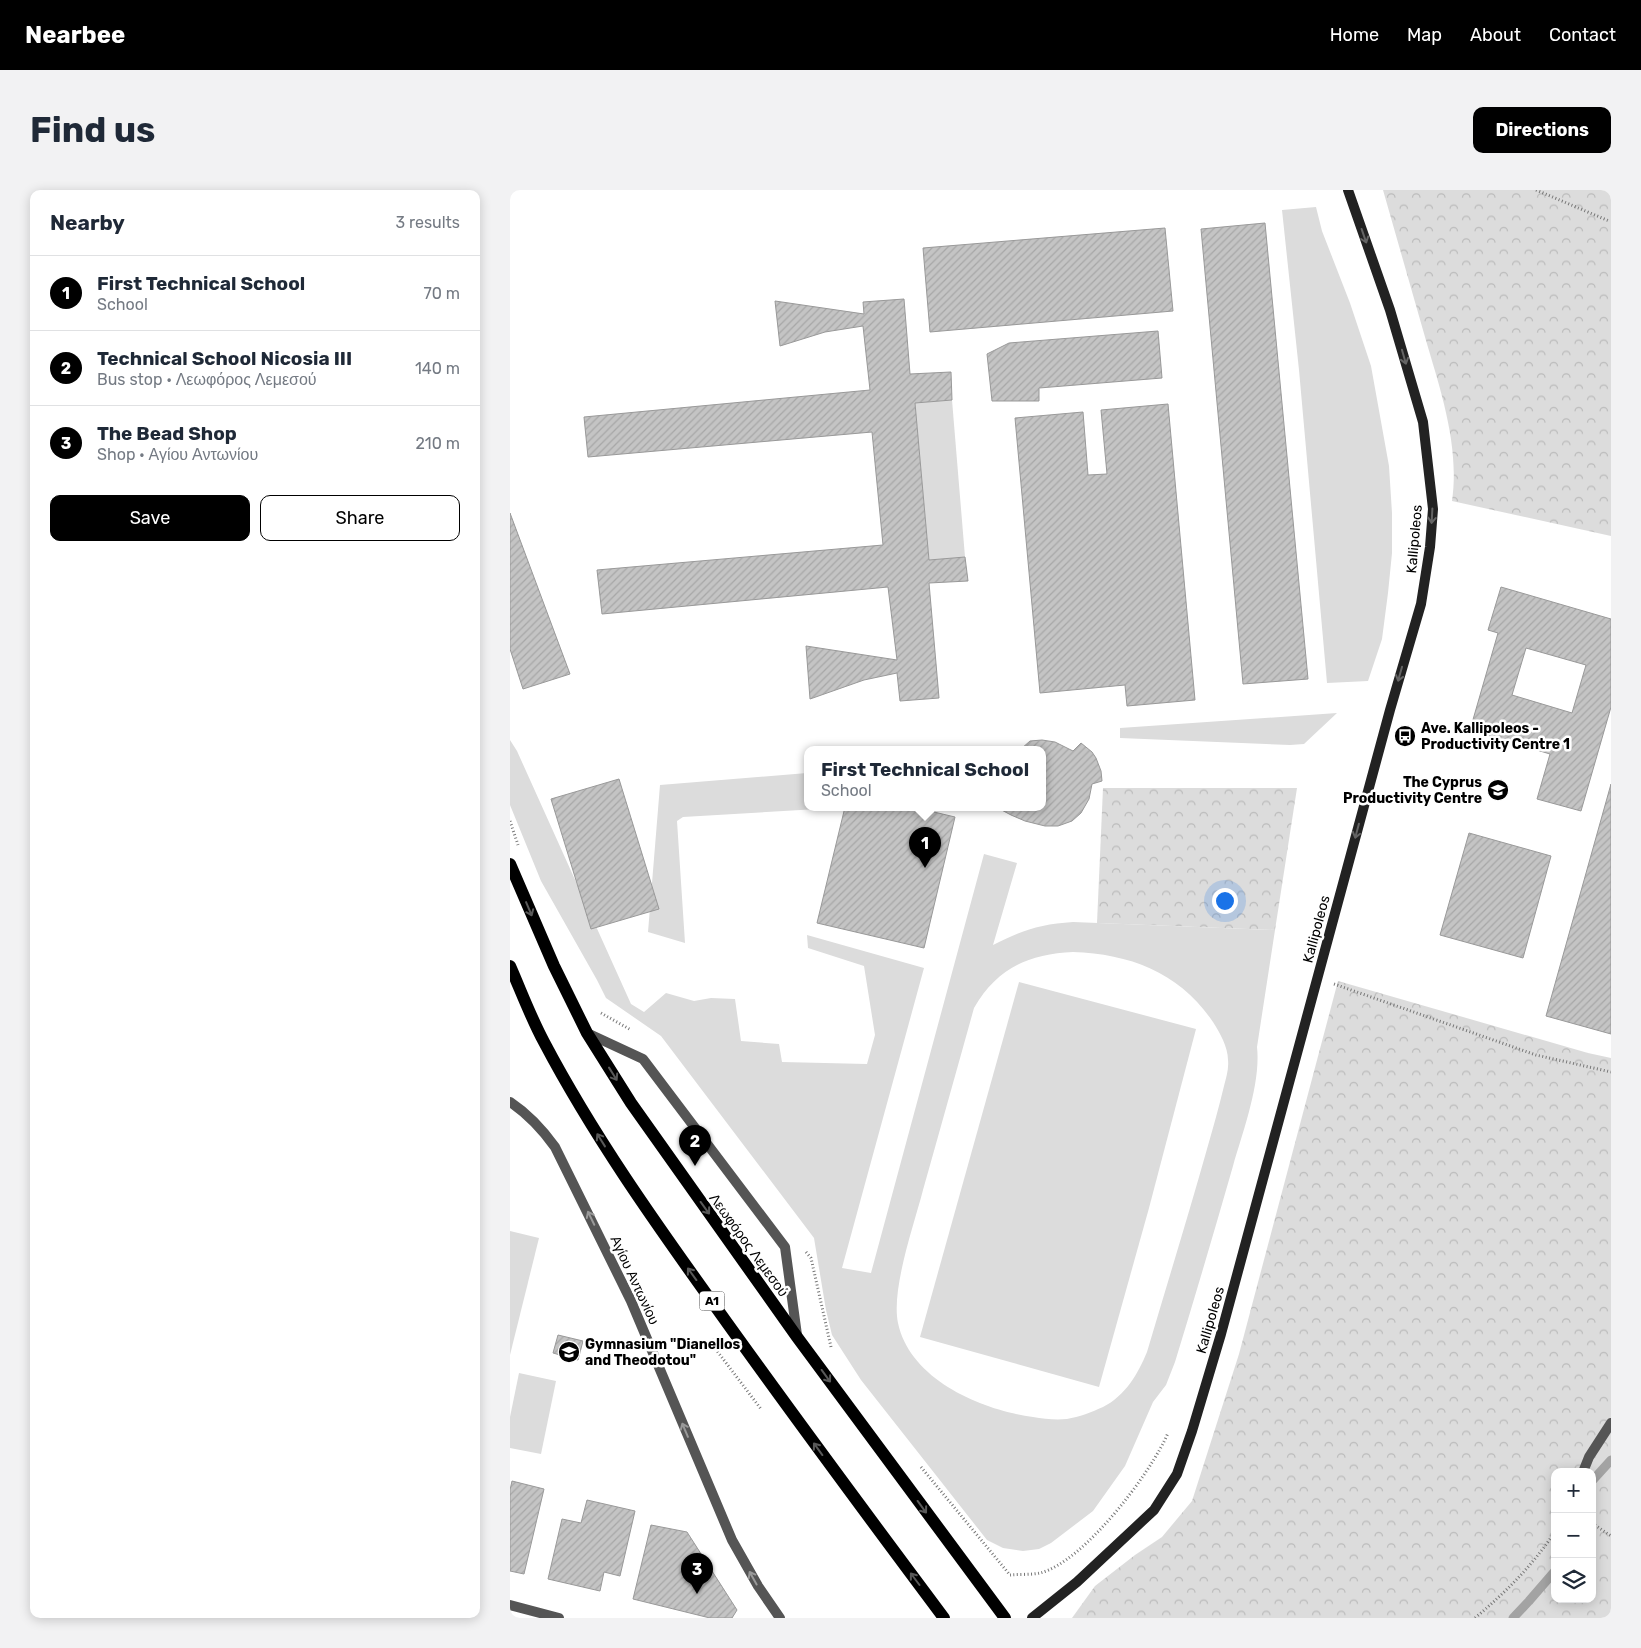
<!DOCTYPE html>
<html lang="en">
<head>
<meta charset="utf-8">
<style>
  body { margin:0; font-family:Rubik,sans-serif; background:#f2f2f3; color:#1f2937 }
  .controls { position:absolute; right:15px; bottom:15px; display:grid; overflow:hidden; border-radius:10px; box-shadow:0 2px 12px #0003 }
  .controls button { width:45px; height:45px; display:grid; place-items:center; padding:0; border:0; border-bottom:1px solid #e0e1e3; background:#fff; color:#1f2937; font:25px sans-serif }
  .you { position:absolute; left:714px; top:710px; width:18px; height:18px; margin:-12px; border:4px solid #fff; border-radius:50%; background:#1a73e8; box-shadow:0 0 0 8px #1a73e833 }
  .badge { display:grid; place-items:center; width:32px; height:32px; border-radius:50%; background:#000; color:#fff; font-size:16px; font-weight:700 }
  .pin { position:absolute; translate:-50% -41px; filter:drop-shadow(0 1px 2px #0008) }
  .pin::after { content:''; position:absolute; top:26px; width:18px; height:15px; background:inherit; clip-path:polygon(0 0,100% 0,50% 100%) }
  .popup { position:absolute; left:294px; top:556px; width:242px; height:65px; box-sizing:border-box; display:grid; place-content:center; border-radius:10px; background:#fff; filter:drop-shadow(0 1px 4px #0005); font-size:16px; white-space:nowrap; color:#747a83 }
  .popup b { font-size:19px; color:#1f2937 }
  .popup::after { content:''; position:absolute; left:50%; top:100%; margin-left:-10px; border:10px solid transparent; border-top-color:#fff }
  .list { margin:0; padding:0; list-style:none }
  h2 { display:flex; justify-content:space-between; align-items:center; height:65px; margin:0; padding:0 20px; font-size:21px }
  h2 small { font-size:16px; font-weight:400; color:#747a83 }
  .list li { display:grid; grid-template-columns:32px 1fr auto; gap:15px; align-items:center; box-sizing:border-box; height:75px; padding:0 20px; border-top:1px solid #e0e1e3 }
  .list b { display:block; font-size:19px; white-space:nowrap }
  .list p { margin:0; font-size:16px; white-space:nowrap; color:#747a83 }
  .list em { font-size:16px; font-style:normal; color:#747a83 }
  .actions { display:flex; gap:10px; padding:15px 20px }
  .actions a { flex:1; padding:11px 0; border:1px solid #000; border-radius:10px; text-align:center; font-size:18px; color:#000 }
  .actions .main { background:#000; color:#fff }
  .icon { flex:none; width:28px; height:28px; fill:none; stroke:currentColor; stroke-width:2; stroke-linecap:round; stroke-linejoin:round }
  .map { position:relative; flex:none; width:1101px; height:1428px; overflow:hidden; border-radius:10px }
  header { display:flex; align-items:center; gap:30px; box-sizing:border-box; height:70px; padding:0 25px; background:#000; color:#fff }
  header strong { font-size:24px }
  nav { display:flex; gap:28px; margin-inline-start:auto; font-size:18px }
  .intro { display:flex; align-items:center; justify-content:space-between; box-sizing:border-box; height:120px; padding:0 30px }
  h1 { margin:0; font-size:35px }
  .button { padding:12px 22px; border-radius:10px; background:#000; color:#fff; font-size:18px; font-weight:700 }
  main { display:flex; gap:30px; padding:0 30px }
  aside { flex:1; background:#fff; border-radius:10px; box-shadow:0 2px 12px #0003 }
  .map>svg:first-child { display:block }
  .park { fill:url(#park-crowns); fill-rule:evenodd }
  .garden { fill:#dcdcdc; fill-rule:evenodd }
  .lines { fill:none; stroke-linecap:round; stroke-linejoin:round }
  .stream { stroke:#a3a3a3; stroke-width:9 }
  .building { fill:url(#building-hatch); stroke:#999; fill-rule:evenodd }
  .path { stroke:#777; stroke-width:3; stroke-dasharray:1 2.5; stroke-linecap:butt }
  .service { stroke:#555; stroke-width:10 }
  .minor { stroke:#555; stroke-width:10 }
  .secondary { stroke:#222; stroke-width:10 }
  .primary { stroke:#000; stroke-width:12 }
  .oneway { stroke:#646464 }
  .oneway2 { stroke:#595959 }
  .oneway3 { stroke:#999 }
  .labels { text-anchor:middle; stroke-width:5; stroke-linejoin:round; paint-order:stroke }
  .shield { fill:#fff; stroke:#4c4c4c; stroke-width:1 }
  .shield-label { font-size:12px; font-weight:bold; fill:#000 }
  .street-label { font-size:14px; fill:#000; stroke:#fff }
  .poi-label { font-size:14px; font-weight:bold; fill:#000; stroke:#fff; text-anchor:start }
</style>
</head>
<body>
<header>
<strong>Nearbee</strong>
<nav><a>Home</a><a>Map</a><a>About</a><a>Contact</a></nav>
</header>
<div class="intro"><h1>Find us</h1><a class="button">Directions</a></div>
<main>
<aside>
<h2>Nearby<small>3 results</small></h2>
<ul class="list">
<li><span class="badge">1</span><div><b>First Technical School</b><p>School</p></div><em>70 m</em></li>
<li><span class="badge">2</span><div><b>Technical School Nicosia III</b><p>Bus stop · Λεωφόρος Λεμεσού</p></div><em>140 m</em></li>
<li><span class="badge">3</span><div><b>The Bead Shop</b><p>Shop · Αγίου Αντωνίου</p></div><em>210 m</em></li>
</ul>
<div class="actions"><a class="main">Save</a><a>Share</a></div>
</aside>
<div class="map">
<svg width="1101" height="1428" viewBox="0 0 1101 1428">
  <defs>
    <pattern id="park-crowns" width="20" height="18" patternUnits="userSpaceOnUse" patternTransform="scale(1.25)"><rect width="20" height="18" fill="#dcdcdc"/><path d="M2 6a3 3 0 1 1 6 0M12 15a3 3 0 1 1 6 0" fill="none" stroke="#bbb"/></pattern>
    <pattern id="building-hatch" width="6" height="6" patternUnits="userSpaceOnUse" patternTransform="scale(1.25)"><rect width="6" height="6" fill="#c4c4c4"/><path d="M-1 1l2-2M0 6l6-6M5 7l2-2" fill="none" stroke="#a7a7a7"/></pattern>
  </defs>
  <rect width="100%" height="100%" fill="#fff"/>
  <!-- park -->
  <g class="park">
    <path d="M873 0H1101V346L942 311C950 255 930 199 915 147 901 98 887 49 873 0Z"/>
    <path d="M593 598H787L765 740 587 733Z"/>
    <path d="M828 791 1078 863 1101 868V1428H562L585 1396 625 1365 652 1347 682 1311 729 1164ZM1045 1282H1082V1409H1045Z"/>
  </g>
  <!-- garden -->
  <g class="garden">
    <path d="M806 17 812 41 840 113 861 176 879 276 882 323V363L878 403 872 449 858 491 817 493 789 180 772 20Z"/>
    <path d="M442 210 455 367 419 370 405 213Z"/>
    <path d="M827 523 794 554 780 555 610 548V538Z"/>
    <path d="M0 550 7 561 121 814 134 822 156 803 184 811 201 808 225 809 231 851 269 854 272 872 357 874 365 845 354 776 298 758 297 745 414 778 332 1078 361 1083 474 664 507 673 483 755C512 740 531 734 563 732L765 740 747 857C751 893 733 941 723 976 704 1042 685 1107 665 1172L656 1195 643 1212 615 1276 583 1321 541 1353 529 1359 513 1361 493 1358 477 1350 351 1190 322 1145 316 1120 304 1048 151 846 96 808 87 790 31 691 0 615ZM563 762C621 764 670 783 703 832 710 843 718 857 718 870 719 879 716 888 714 896 709 917 703 938 697 959 678 1027 657 1094 637 1162 628 1184 615 1206 593 1217 582 1222 569 1227 557 1229 546 1230 534 1229 523 1227 472 1220 400 1190 388 1133 381 1099 404 1035 413 1000 430 940 447 879 464 818 487 778 519 764 563 762Z"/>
    <path d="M297 583 298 617H325V618L173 627 167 631 175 753 138 742 150 595Z"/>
    <path d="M509 792 686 839 639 1018 589 1197 410 1147Z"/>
    <path d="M0 1041 29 1048 0 1165Z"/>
    <path d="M9 1183 46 1191 31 1264 0 1258V1227Z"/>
  </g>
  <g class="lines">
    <!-- stream -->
    <g class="stream">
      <path d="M1082 1291 1101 1270"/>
      <path d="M1003 1428 1019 1411 1045 1381"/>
    </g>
  </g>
  <!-- building -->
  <g class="building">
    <path d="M755 33 798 489 733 494 691 39Z"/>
    <path d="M655 38 663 121 420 142 413 58Z"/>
    <path d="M394 109 400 184 441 182 442 210 405 213 419 370 455 367 458 391 419 393 429 508 390 511 387 483 354 490 300 509 296 456 387 470 378 397 92 424 87 380 373 355 362 242 78 267 74 227 360 200 353 136 315 142 270 156 265 111 354 124 353 112Z"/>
    <path d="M648 141 652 188 529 198V211H482L477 164 499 153Z"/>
    <path d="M658 214 685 510 617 516 615 495 530 503 505 228 573 222 578 285 597 284 591 220Z"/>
    <path d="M0 323 60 484 13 499 0 459Z"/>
    <path d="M991 397 1101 429V517L1071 621 1027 609 1040 564 960 540 988 443 978 440ZM1016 458 1076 475 1062 523 1002 505Z"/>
    <path d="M532 550 545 552 563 561 571 553 582 562 586 568 591 581 592 591 582 594 579 609 571 623 562 631 548 636H535L515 631 501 625 486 617H532V559H511L520 551Z"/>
    <path d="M109 589 149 719 81 739 41 609Z"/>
    <path d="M1101 594V844L1036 826Z"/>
    <path d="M335 617H425L424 622 445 627 414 758 307 733Z"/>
    <path d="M959 643 1041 666 1013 768 930 745Z"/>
    <path d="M48 1145 73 1151 68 1170 43 1163Z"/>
    <path d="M2 1291 34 1299 14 1384 0 1381V1300Z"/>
    <path d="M77 1310 125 1321 110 1386 94 1382 90 1401 38 1389 52 1329 71 1333Z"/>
    <path d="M141 1335 177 1342 227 1420 222 1428H200L123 1409Z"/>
  </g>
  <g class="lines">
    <!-- path -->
    <g class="path">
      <path d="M1026 0 1099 31"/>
      <path d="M0 631 8 655"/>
      <path d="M824 794 1026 865 1101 882"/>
      <path d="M91 823 121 840"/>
      <path d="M296 1062 301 1068 321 1157"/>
      <path d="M202 1149 204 1157 251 1219"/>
      <path d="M411 1277 500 1385C509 1384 521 1385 530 1383 574 1372 641 1283 658 1243"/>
      <path d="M1082 1333 1101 1346"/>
      <path d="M965 1428C997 1401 1021 1377 1045 1342"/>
    </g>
    <!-- service -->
    <g class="service">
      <path d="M77 843 133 869 275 1057 287 1145"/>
      <path d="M1073 1282 1079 1267 1101 1233"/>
    </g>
    <!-- minor -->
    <g class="minor">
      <path d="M0 912C18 924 32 939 45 957L121 1111 222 1350 248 1396 270 1428"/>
      <path d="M0 1415 49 1428"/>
    </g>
    <!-- secondary -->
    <path class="secondary" d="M522 1428 567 1392 644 1320 667 1284 682 1241 711 1144 880 520 911 414 920 357 923 319 913 232 880 120 838 0"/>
    <!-- primary -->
    <g class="primary">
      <path d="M0 674 44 776 77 843 121 913 287 1147 495 1428"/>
      <path d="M0 776C11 801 21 828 34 852 83 945 144 1031 205 1116 280 1221 357 1325 434 1428"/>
    </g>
  </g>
  <!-- one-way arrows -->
  <defs><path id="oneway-shaft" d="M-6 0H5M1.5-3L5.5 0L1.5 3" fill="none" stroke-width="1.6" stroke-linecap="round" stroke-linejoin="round" transform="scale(1.25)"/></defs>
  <g class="oneway">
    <use href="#oneway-shaft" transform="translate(854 46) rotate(71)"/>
    <use href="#oneway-shaft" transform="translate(894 167) rotate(74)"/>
    <use href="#oneway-shaft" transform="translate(922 326) rotate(93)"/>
    <use href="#oneway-shaft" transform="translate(890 484) rotate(106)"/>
    <use href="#oneway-shaft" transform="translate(847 641) rotate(105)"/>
  </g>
  <g class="oneway2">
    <use href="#oneway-shaft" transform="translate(19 719) rotate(67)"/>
    <use href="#oneway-shaft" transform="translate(103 884) rotate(58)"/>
    <use href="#oneway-shaft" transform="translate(91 950) rotate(-122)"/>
    <use href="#oneway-shaft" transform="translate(195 1018) rotate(54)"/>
    <use href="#oneway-shaft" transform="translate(182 1084) rotate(-126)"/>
    <use href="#oneway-shaft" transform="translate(316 1186) rotate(54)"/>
    <use href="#oneway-shaft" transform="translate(308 1259) rotate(-126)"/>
    <use href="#oneway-shaft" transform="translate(412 1317) rotate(54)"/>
    <use href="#oneway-shaft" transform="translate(405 1389) rotate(-127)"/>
  </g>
  <g class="oneway3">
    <use href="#oneway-shaft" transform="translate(81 1028) rotate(-116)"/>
    <use href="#oneway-shaft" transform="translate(175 1240) rotate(-113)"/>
    <use href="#oneway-shaft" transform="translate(243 1388) rotate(-119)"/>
  </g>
  <!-- icons -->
  <defs>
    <g id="bus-disc" transform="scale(1.125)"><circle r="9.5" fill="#000" stroke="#fff"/><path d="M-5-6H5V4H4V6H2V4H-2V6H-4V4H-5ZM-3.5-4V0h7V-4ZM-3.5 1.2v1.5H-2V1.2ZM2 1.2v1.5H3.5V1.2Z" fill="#fff"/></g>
    <g id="school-disc" transform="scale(1.125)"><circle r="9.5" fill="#000" stroke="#fff"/><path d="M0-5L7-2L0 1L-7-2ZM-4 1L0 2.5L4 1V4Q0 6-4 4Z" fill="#fff"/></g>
  </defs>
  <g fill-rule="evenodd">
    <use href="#bus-disc" x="895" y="546"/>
    <use href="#school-disc" x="988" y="600"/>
    <use href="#school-disc" x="59" y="1162"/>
  </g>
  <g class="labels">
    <!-- shield labels -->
    <rect class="shield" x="189.5" y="1101.5" width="25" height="19" rx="4"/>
    <g class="shield-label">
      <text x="202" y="1115">A1</text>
    </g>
    <!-- street labels -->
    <g class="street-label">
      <text transform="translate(904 349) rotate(-85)" y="5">Kallipoleos</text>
      <text transform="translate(806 739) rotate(-75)" y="5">Kallipoleos</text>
      <text transform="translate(239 1055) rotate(54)" y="5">Λεωφόρος Λεμεσού</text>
      <text transform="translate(125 1090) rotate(65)" y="5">Αγίου Αντωνίου</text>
      <text transform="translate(700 1130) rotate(-74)" y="5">Kallipoleos</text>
    </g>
    <!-- poi labels -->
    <g class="poi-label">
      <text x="911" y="543">Ave. Kallipoleos -<tspan x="911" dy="16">Productivity Centre 1</tspan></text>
      <text x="972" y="597" text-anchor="end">The Cyprus<tspan x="972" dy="16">Productivity Centre</tspan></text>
      <text x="75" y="1159">Gymnasium "Dianellos<tspan x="75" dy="16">and Theodotou"</tspan></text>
    </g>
  </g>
</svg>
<div class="controls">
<button>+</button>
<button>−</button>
<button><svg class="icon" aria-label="layers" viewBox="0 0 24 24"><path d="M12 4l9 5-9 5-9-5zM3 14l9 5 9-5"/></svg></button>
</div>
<div class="you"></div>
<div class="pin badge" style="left:415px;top:678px">1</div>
<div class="popup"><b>First Technical School</b>School</div>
<div class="pin badge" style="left:185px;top:976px">2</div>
<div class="pin badge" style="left:187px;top:1404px">3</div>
</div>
</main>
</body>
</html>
